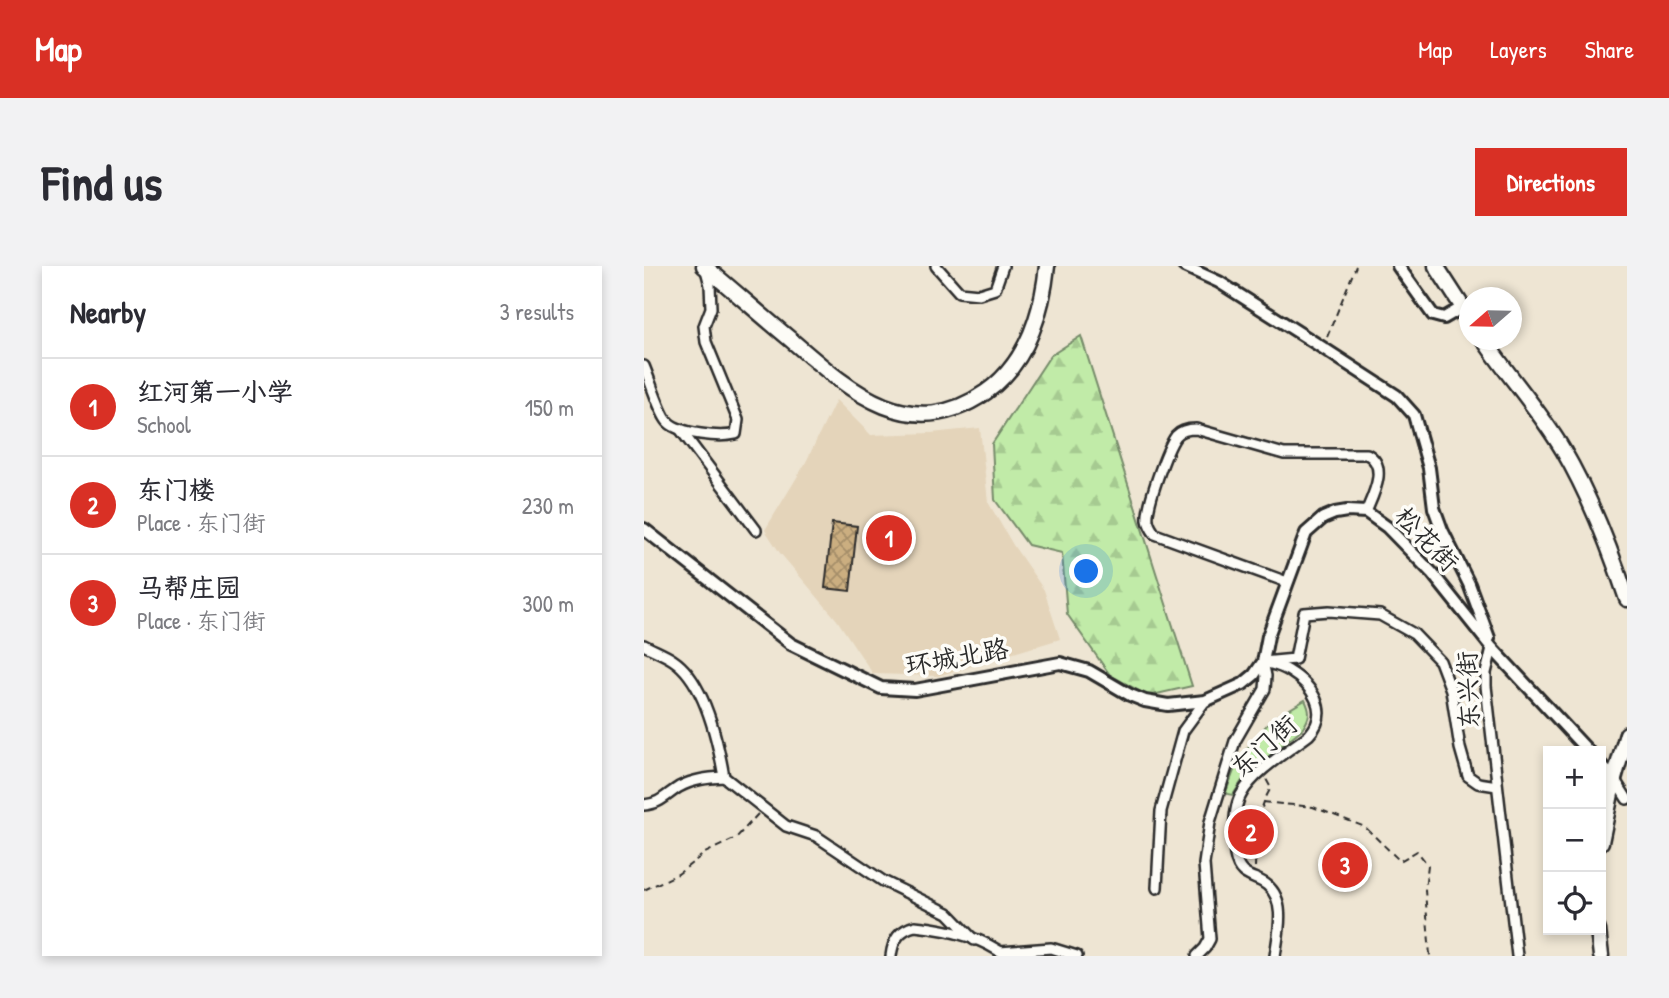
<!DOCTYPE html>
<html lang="en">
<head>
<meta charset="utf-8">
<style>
  body { margin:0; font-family:"Patrick Hand","LXGW WenKai TC",sans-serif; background:#f2f2f3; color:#2b2b33 }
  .controls { position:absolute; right:21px; bottom:21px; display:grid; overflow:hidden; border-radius:0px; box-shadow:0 4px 10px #0003 }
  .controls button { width:63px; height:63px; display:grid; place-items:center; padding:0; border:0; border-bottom:2px solid #e1e1e2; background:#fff; color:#2b2b33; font:35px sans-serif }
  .compass { position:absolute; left:815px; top:21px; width:63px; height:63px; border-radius:50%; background:#fff; box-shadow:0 4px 10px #0003; rotate:250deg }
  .you { position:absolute; left:443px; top:306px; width:24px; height:24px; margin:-18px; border:5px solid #fff; border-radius:50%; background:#1a73e8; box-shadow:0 0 0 10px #1a73e833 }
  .badge { display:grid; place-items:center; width:46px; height:46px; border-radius:50%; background:#d93025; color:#fff; font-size:23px; font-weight:700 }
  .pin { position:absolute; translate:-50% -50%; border:4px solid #fff; box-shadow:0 2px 7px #0006 }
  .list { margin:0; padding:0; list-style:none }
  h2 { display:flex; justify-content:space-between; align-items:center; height:91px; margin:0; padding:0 28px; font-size:30px }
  h2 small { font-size:23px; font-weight:400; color:#7c7c81 }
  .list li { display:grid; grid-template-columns:46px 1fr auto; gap:21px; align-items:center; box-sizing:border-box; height:98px; padding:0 28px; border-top:2px solid #e1e1e2 }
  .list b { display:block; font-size:26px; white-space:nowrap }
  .list p { margin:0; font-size:23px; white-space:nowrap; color:#7c7c81 }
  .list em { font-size:23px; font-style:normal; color:#7c7c81 }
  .icon { flex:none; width:38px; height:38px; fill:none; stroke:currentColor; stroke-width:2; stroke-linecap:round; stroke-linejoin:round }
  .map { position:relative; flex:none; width:983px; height:690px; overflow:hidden; border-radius:0px }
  header { display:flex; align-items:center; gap:42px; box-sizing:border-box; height:98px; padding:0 35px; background:#d93025; color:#fff }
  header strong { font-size:33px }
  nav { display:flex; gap:38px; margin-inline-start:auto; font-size:24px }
  .intro { display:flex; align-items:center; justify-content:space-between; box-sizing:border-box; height:168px; padding:0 42px }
  h1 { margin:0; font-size:49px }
  .button { padding:18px 32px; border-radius:0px; background:#d93025; color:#fff; font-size:24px; font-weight:700 }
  main { display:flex; gap:42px; padding:0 42px }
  aside { flex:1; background:#fff; border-radius:0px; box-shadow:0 4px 10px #0003 }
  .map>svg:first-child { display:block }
  .built { fill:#e4d4ba }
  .forest { fill:url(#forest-firs); stroke:#768b6a; stroke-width:2 }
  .garden { fill:#c1eba8; stroke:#768b6a; stroke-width:2 }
  .building { fill:url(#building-cross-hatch); stroke:#2b2b2b; stroke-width:2 }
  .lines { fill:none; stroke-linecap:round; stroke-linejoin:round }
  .minor-casing { stroke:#2b2b2b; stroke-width:14 }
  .tertiary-casing { stroke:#2b2b2b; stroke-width:16 }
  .primary-casing { stroke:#2b2b2b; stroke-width:19 }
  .path { stroke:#2b2b2b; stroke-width:2; stroke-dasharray:7 5; stroke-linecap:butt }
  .minor { stroke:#fdfcf7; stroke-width:9 }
  .tertiary { stroke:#fdfcf7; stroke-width:10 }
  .primary { stroke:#fdfcf7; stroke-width:14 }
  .labels { text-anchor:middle; stroke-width:7; stroke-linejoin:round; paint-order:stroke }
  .street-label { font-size:26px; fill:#2b2b2b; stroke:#fdfcf7 }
</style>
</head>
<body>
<header>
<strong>Map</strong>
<nav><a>Map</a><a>Layers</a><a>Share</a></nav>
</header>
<div class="intro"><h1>Find us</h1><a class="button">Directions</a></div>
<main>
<aside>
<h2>Nearby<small>3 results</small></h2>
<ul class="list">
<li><span class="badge">1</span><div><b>红河第一小学</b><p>School</p></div><em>150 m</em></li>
<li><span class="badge">2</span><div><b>东门楼</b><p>Place · 东门街</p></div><em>230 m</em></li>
<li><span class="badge">3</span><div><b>马帮庄园</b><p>Place · 东门街</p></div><em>300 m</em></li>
</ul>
</aside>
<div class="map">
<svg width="983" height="690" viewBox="0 0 983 690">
  <defs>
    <pattern id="forest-firs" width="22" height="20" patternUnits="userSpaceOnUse" patternTransform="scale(1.75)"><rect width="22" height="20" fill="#c1eba8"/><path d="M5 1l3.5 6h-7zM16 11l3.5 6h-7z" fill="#a6ca91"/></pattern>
    <pattern id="building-cross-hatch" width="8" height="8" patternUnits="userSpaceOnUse" patternTransform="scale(1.75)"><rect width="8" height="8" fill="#cbae80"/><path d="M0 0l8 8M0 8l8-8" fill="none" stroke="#a58e69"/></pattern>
  </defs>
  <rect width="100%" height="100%" fill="#eee5d3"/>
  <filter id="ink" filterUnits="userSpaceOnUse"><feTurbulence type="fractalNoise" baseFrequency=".0143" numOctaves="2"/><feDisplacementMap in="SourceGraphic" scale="14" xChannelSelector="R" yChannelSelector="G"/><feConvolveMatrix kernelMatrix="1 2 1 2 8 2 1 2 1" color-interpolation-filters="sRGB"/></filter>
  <g filter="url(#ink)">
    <!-- built -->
    <path class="built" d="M192 134 227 169 287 167 336 162 344 236 369 279 400 324 416 373 294 410 229 408 193 354 136 287 121 264 161 198Z"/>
    <!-- forest -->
    <path class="forest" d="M437 70 548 420 504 430 466 409 423 348 418 287 384 279 351 234 348 178 406 90Z"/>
    <!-- garden -->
    <path class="garden" d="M661 434C667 446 666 451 659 462L601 510 589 529 584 528 582 526 594 494 626 455Z"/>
    <!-- building -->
    <path class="building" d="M188 257 213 260 206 325 181 322Z"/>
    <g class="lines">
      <!-- minor casing -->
      <g class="minor-casing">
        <g id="minor">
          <path d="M292 0 315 26 335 28 351 23 359 0"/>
          <path d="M0 100C5 111 16 148 24 156 36 168 76 172 92 168L94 154 62 76 60 60 67 42 66 19 62 4"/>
          <path d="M36 163 112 264"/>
          <path d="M643 316 511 268C508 264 505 260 504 254 502 240 523 182 532 170 537 164 545 163 552 163L640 188H723C745 200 729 229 722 246"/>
          <path d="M0 379C9 384 20 388 29 394 61 415 74 476 80 511L142 560 172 570 239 615 304 647 330 674"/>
          <path d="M848 382 842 407V420L873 690"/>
          <path d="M619 396 651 393 660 347 685 345 736 349 770 368 796 395 807 424 816 482 824 510 834 517 853 520"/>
          <path d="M624 397C631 399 639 401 645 405 668 419 687 446 665 469 644 485 609 506 597 529 590 541 591 557 590 571 590 582 590 598 599 606 606 612 616 613 623 619 643 635 634 668 631 690"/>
          <path d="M971 514 983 533"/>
          <path d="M0 539C16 538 22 529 35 521 50 513 64 512 80 511"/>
          <path d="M513 622 517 545 539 465 561 435"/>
          <path d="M356 686 407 682 433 690"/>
          <path d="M247 690C249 674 255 664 271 660 301 663 338 671 362 690"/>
          <path d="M553 690 561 682 566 673 560 598 566 556 591 475 621 423 622 410 619 396"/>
        </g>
      </g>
      <!-- tertiary casing -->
      <g class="tertiary-casing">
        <g id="tertiary">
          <path d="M540 0 575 16 679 82 753 130 770 149 785 202 790 242 798 264 825 318 845 372"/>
          <path d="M754 0 789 49 800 52 819 41"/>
          <path d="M0 263 147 378 237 422 271 424 416 397 445 405 486 429 501 435 524 439 561 435 599 418 610 409 619 396 624 370 662 267 679 252 691 247 703 245 722 246 743 261 788 307 848 382 944 485"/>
          <path d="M957 499 970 513"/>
        </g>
      </g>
      <!-- primary casing -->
      <g class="primary-casing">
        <g id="primary">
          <path d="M60 0C89 24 117 49 146 73 204 123 265 180 342 126 383 97 398 48 403 0"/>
          <path d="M792 0 825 51"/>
          <path d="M840 74C865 111 896 145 919 184 946 230 966 282 983 333"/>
          <path d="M957 576 970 513 983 468"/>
          <path d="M954 664 957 690"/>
        </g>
      </g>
      <!-- path -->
      <g class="path">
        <path d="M683 71 712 0"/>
        <path d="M619 536 669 541 721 561 756 595 773 585 784 599 781 624 786 690"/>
        <path d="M611 601C612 573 612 546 627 522L622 513"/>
        <path d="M0 624 34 608 61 587 92 572 114 548"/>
      </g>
      <!-- minor -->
      <use href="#minor" class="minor"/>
      <!-- tertiary -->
      <use href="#tertiary" class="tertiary"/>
      <!-- primary -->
      <use href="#primary" class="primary"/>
    </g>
  </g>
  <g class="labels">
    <!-- street labels -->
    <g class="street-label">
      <text transform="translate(783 273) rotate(46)" y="9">松花街</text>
      <text transform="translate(313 391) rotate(-10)" y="9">环城北路</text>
      <text transform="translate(824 424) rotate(-92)" y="9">东兴街</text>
      <text transform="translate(620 480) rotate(-42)" y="9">东门街</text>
    </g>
  </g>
</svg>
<div class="controls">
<button>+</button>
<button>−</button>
<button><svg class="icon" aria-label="locate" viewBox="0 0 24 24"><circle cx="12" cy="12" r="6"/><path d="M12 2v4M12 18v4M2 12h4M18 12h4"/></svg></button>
</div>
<svg class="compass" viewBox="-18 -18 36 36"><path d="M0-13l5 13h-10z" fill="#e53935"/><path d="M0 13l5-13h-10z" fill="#7c7c81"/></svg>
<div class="you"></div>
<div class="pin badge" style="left:245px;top:272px">1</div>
<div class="pin badge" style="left:607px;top:566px">2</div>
<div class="pin badge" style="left:701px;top:599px">3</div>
</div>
</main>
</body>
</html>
